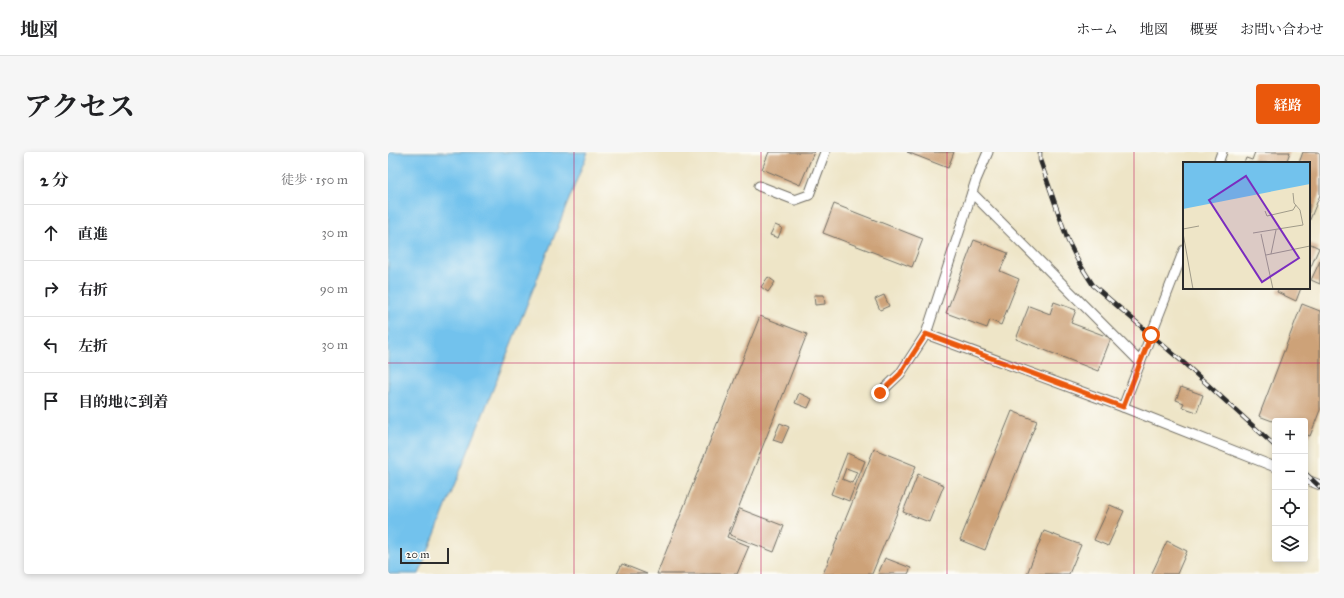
<!DOCTYPE html>
<html lang="ja">
<head>
<meta charset="utf-8">
<style>
  body { margin:0; font-family:"IM FELL Great Primer","Noto Serif JP",serif; background:#f6f6f6; color:#202124 }
  .controls { position:absolute; right:12px; bottom:12px; display:grid; overflow:hidden; border-radius:4px; box-shadow:0 2px 6px #0003 }
  .controls button { width:36px; height:36px; display:grid; place-items:center; padding:0; border:0; border-bottom:1px solid #e0e0e0; background:#fff; color:#202124; font:20px sans-serif }
  .scale { position:absolute; left:12px; bottom:10px; width:49px; box-sizing:border-box; padding-left:4px; border:2px solid #2b2b2b; border-top:0; font-size:11px; line-height:14px; white-space:nowrap; color:#2b2b2b; -webkit-text-stroke:3px #fdfcf7; paint-order:stroke }
  .stop { position:absolute; width:12px; height:12px; margin:-9px; border:3px solid #ea580c; border-radius:50%; background:#fff }
  .stop.end { background:#ea580c; border-color:#fff; box-shadow:0 1px 4px #0008 }
  .list { margin:0; padding:0; list-style:none }
  h2 { display:flex; justify-content:space-between; align-items:center; height:52px; margin:0; padding:0 16px; font-size:17px }
  h2 small { font-size:13px; font-weight:400; color:#757577 }
  .list li { display:grid; grid-template-columns:26px 1fr auto; gap:12px; align-items:center; box-sizing:border-box; height:56px; padding:0 16px; border-top:1px solid #e0e0e0 }
  .list b { display:block; font-size:15px; white-space:nowrap }
  .list em { font-size:13px; font-style:normal; color:#757577 }
  .icon { flex:none; width:22px; height:22px; fill:none; stroke:currentColor; stroke-width:2; stroke-linecap:round; stroke-linejoin:round }
  .map { position:relative; flex:none; width:932px; height:422px; overflow:hidden; border-radius:4px }
  header { display:flex; align-items:center; gap:24px; box-sizing:border-box; height:56px; padding:0 20px; background:#fff; border-bottom:1px solid #e0e0e0 }
  header strong { font-size:19px }
  nav { display:flex; gap:22px; margin-inline-start:auto; font-size:14px }
  .intro { display:flex; align-items:center; justify-content:space-between; box-sizing:border-box; height:96px; padding:0 24px }
  h1 { margin:0; font-size:28px }
  .button { padding:10px 18px; border-radius:4px; background:#ea580c; color:#fff; font-size:14px; font-weight:700 }
  main { display:flex; gap:24px; padding:0 24px }
  aside { flex:1; background:#fff; border-radius:4px; box-shadow:0 2px 6px #0003 }
  .map>svg:first-child { display:block }
  .water { fill:#72c2ed; stroke:#4e768c }
  .building { fill:#cda278; fill-rule:evenodd }
  .lines { fill:none; stroke-linecap:round; stroke-linejoin:round }
  .service-casing { stroke:#6f6c62; stroke-width:11 }
  .service { stroke:#fff; stroke-width:9 }
  .rail-casing { stroke:#2b2b2b; stroke-width:4.5 }
  .rail { stroke:#fdfcf7; stroke-width:3; stroke-dasharray:9; stroke-linecap:butt }
  .route { stroke:#ea580c; stroke-width:5 }
  .grid { fill:none; stroke:#c2185b; stroke-width:1; stroke-opacity:0.55 }
  .inset-road { fill:none; stroke:#a09b89; stroke-width:1 }
  .view { fill:#7b2cbf; fill-opacity:0.15; stroke:#7b2cbf; stroke-width:2 }
  .inset-edge { fill:none; stroke:#2b2b2b; stroke-width:2 }
</style>
</head>
<body>
<header>
<strong>地図</strong>
<nav><a>ホーム</a><a>地図</a><a>概要</a><a>お問い合わせ</a></nav>
</header>
<div class="intro"><h1>アクセス</h1><a class="button">経路</a></div>
<main>
<aside>
<h2>2 分<small>徒歩 · 150 m</small></h2>
<ul class="list">
<li><svg class="icon" aria-label="ahead" viewBox="0 0 24 24"><path d="M12 20V5M6 11l6-6 6 6"/></svg><div><b>直進</b></div><em>30 m</em></li>
<li><svg class="icon" aria-label="right" viewBox="0 0 24 24"><path d="M7 20v-9h11M14 6l5 5-5 5"/></svg><div><b>右折</b></div><em>90 m</em></li>
<li><svg class="icon" aria-label="left" viewBox="0 0 24 24"><path d="M17 20v-9H6M10 6l-5 5 5 5"/></svg><div><b>左折</b></div><em>30 m</em></li>
<li><svg class="icon" aria-label="arrive" viewBox="0 0 24 24"><path d="M6 21V4h12l-3 4 3 4H6"/></svg><div><b>目的地に到着</b></div></li>
</ul>
</aside>
<div class="map">
<svg width="932" height="422" viewBox="0 0 932 422">
  <rect width="100%" height="100%" fill="#fdfcf7"/>
  <filter id="ink" filterUnits="userSpaceOnUse"><feTurbulence type="fractalNoise" baseFrequency=".025" numOctaves="2"/><feDisplacementMap in="SourceGraphic" scale="8" xChannelSelector="R" yChannelSelector="G"/><feConvolveMatrix kernelMatrix="1 2 1 2 8 2 1 2 1" color-interpolation-filters="sRGB"/></filter>
  <filter id="wash" filterUnits="userSpaceOnUse"><feTurbulence type="fractalNoise" baseFrequency=".012" numOctaves="4" result="noise"/><feDisplacementMap in="SourceGraphic" scale="16" xChannelSelector="R" yChannelSelector="G"/><feGaussianBlur stdDeviation="0.9" result="paint"/><feColorMatrix in="noise" values="0 0 0 0 0 0 0 0 0 0 0 0 0 0 0 0 0 1.4 0 .05"/><feComposite in="paint" operator="in"/></filter>
  <g filter="url(#wash)">
    <rect width="100%" height="100%" fill="#eee5c7"/>
    <!-- water -->
    <path class="water" d="M0 0H200L31 422H0Z"/>
    <g id="blocks">
      <!-- building -->
      <g class="building">
        <path d="M381 0H426L412 33 374 17Z"/>
        <path d="M519 0H566L560 16Z"/>
        <path d="M867 0H902L898 11H856L858 6 864 8Z"/>
        <path d="M915 0H932V43L921 70V11H911Z"/>
        <path d="M446 52 535 87 524 115 435 81Z"/>
        <path d="M387 73 394 76 390 86 382 83Z"/>
        <path d="M586 88 620 101 612 119 631 127 613 173 602 168 599 176 558 161Z"/>
        <path d="M921 91 931 96 921 119Z"/>
        <path d="M932 109V132L923 128Z"/>
        <path d="M380 125 387 130 380 140 373 135Z"/>
        <path d="M891 136H913L908 149 889 140Z"/>
        <path d="M426 143H436L437 152 427 153Z"/>
        <path d="M496 143 501 154 492 158 487 147Z"/>
        <path d="M666 150 688 158 683 171 723 186 710 219 628 187 641 154 662 162Z"/>
        <path d="M914 152 932 159V258L922 284 917 282V269H887V270L871 264Z"/>
        <path d="M372 164 419 182 339 385 361 394 349 422H269Z"/>
        <path d="M793 235 815 243 809 260 794 255 796 251 788 248Z"/>
        <path d="M411 241 424 247 420 256 407 251Z"/>
        <path d="M624 259 649 269 597 398 572 388Z"/>
        <path d="M392 271 401 275 394 291 385 288Z"/>
        <path d="M486 297 528 314 484 422H435Z"/>
        <path d="M459 301 477 309 461 349 443 342ZM458 316 469 320 464 331 454 327Z"/>
        <path d="M530 322 556 333 541 370 515 360Z"/>
        <path d="M722 353 736 359 720 394 706 388Z"/>
        <path d="M352 357 396 374 386 400 342 383Z"/>
        <path d="M656 379 693 393 681 422H639Z"/>
        <path d="M779 389 799 399 789 422H767L764 421Z"/>
        <path d="M497 406 523 416 520 422H490Z"/>
        <path d="M234 412 259 422H229Z"/>
      </g>
    </g>
  </g>
  <g filter="url(#ink)">
    <use href="#blocks" fill-opacity="0" stroke="#6f6c62" stroke-width="1"/>
    <g class="lines">
      <!-- service casing -->
      <g class="service-casing">
        <g id="service">
          <path d="M830 11 834 0"/>
          <path d="M371 34 407 48 421 43 437 0"/>
          <path d="M584 41 752 210"/>
          <path d="M538 182 735 255 887 315"/>
          <path d="M492 241 512 222 538 182 588 28 600 0"/>
          <path d="M735 255 796 98"/>
          <path d="M917 327 932 333"/>
        </g>
      </g>
      <!-- service -->
      <use href="#service" class="service"/>
      <!-- rail casing -->
      <g class="rail-casing">
        <g id="rail">
          <path d="M652 0V8L680 89 691 111 705 133 797 212 887 294"/>
          <path d="M917 321 932 335"/>
        </g>
      </g>
      <!-- rail -->
      <use href="#rail" class="rail"/>
    </g>
  </g>
  <g class="lines" filter="url(#ink)">
    <!-- route -->
    <path class="route" d="M492 241 512 222 538 182 735 255 763 183"/>
  </g>
  <!-- grid -->
  <path class="grid" d="M186 0V422M373 0V422M559 0V422M746 0V422M0 211H932"/>
  <!-- overview -->
  <g transform="translate(795 10)">
    <rect width="127" height="127" fill="#eee5c7"/>
    <path d="M0 0H127V22L0 47Z" fill="#72c2ed"/>
    <path class="inset-road" d="M82 49 84 54 110 48 113 43M0 67 16 64M0 71 10 127M70 71 120 63 117 48 111 41 110 31M78 72 90 127M88 92 93 68M83 93 127 84"/>
    <path class="view" d="M63 14 116 96 79 120 26 38Z"/>
    <rect width="127" height="127" class="inset-edge"/>
  </g>
</svg>
<div class="controls">
<button>+</button>
<button>−</button>
<button><svg class="icon" aria-label="locate" viewBox="0 0 24 24"><circle cx="12" cy="12" r="6"/><path d="M12 2v4M12 18v4M2 12h4M18 12h4"/></svg></button>
<button><svg class="icon" aria-label="layers" viewBox="0 0 24 24"><path d="M12 4l9 5-9 5-9-5zM3 14l9 5 9-5"/></svg></button>
</div>
<div class="scale">20 m</div>
<div class="stop" style="left:763px;top:183px"></div>
<div class="stop end" style="left:492px;top:241px"></div>
</div>
</main>
</body>
</html>
